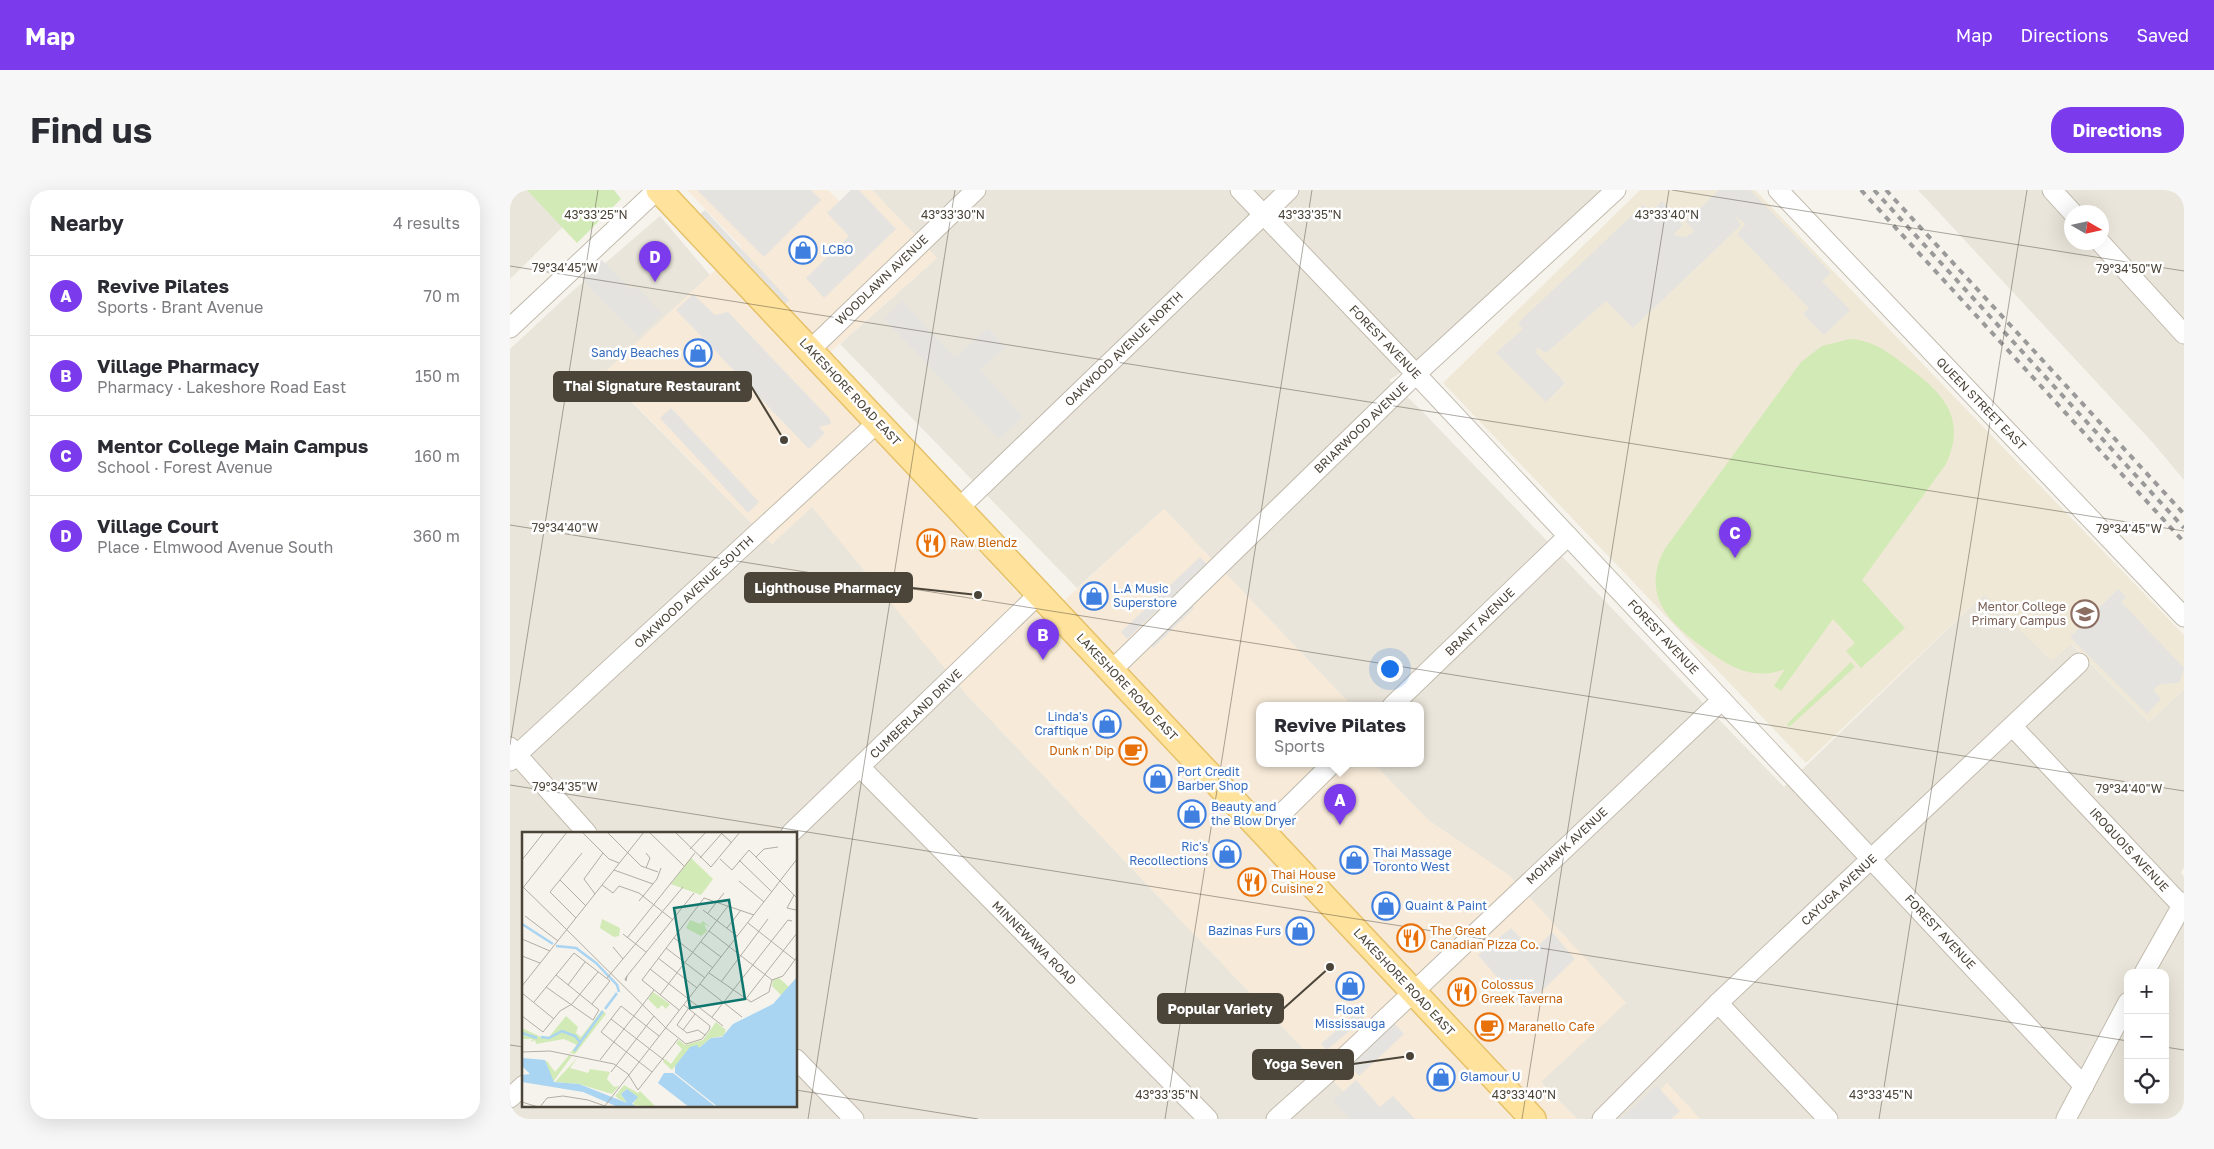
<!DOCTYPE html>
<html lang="en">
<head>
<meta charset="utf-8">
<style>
  body { margin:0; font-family:"Golos Text",sans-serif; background:#f7f7f7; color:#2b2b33 }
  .controls { position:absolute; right:15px; bottom:15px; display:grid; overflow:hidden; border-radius:10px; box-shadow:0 5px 20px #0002 }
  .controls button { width:45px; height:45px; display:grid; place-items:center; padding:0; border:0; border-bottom:1px solid #e1e1e2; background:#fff; color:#2b2b33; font:25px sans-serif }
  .compass { position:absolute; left:1554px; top:15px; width:45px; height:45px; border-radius:50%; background:#fff; box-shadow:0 5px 20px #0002; rotate:99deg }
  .you { position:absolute; left:879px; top:478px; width:18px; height:18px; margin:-12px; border:4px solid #fff; border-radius:50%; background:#1a73e8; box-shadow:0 0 0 8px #1a73e833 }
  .badge { display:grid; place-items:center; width:32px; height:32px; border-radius:50%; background:#7c3aed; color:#fff; font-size:16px; font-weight:700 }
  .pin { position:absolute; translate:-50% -41px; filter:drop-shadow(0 1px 2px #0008) }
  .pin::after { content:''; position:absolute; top:26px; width:18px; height:15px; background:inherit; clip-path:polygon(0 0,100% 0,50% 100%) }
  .popup { position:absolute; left:746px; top:512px; width:168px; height:65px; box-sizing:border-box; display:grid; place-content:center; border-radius:10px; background:#fff; filter:drop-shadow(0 1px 4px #0005); font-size:16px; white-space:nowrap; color:#7c7c81 }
  .popup b { font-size:19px; color:#2b2b33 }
  .popup::after { content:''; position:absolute; left:50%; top:100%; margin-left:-10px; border:10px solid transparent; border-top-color:#fff }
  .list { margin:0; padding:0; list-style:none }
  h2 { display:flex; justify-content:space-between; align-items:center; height:65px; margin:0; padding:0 20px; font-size:21px }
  h2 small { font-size:16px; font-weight:400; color:#7c7c81 }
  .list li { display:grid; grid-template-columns:32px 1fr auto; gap:15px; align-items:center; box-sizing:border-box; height:80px; padding:0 20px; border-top:1px solid #e1e1e2 }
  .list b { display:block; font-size:19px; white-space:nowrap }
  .list p { margin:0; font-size:16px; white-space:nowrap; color:#7c7c81 }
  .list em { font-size:16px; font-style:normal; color:#7c7c81 }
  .icon { flex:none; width:28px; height:28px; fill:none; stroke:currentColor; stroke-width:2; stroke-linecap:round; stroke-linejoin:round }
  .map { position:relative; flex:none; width:1674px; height:929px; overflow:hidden; border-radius:20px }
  header { display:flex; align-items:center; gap:30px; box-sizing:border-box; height:70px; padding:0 25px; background:#7c3aed; color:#fff }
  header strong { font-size:24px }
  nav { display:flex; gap:28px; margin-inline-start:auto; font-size:18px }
  .intro { display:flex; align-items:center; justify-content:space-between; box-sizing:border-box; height:120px; padding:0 30px }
  h1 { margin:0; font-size:35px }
  .button { padding:12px 22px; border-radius:20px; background:#7c3aed; color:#fff; font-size:18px; font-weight:700 }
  main { display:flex; gap:30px; padding:0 30px }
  aside { flex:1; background:#fff; border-radius:20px; box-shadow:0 5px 20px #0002 }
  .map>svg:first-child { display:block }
  .residential { fill:#eae5da; fill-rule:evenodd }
  .commercial { fill:#f7ead8 }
  .education { fill:#efe8d6 }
  .green { fill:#d2eab5 }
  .parking { fill:#e5e3e0 }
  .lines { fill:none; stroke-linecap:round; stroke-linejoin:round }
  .minor-casing { stroke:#c2bbae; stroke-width:21 }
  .major-casing { stroke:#e6c16a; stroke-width:28 }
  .minor { stroke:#fff; stroke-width:19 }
  .major { stroke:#ffe39c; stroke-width:25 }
  .rail { stroke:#9a9a9a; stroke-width:4; stroke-dasharray:6 6; stroke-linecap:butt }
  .ticks { fill:none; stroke:#4b4439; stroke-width:1; stroke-opacity:0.45 }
  .labels { text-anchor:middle; stroke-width:5; stroke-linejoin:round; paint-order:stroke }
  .shop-label { font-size:12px; fill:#366cbe; stroke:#fff; text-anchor:start }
  .street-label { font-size:12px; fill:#4b4439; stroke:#fff }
  .food-label { font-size:12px; fill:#c56008; stroke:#fff; text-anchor:start }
  .education-label { font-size:12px; fill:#785e54; stroke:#fff; text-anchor:end }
  .inset-river { fill:none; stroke:#a9d4f2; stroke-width:2.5 }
  .inset-road { fill:none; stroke:#b2ada4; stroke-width:1 }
  .view { fill:#0f766e; fill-opacity:0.15; stroke:#0f766e; stroke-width:2.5 }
  .inset-edge { fill:none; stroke:#4b4439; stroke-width:2.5 }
  .ticks-label { font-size:12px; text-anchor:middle; fill:#4b4439; stroke:#fff; stroke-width:5; stroke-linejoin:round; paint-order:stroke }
  .leader { fill:none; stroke:#4b4439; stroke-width:2 }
  .callout-dot { fill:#4b4439; stroke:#fff; stroke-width:2 }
  .callout { fill:#4b4439; stroke:#4b4439; stroke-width:2 }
  .callout-label { font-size:14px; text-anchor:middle; font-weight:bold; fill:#fff }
</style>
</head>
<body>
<header>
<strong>Map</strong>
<nav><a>Map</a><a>Directions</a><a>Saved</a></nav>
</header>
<div class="intro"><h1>Find us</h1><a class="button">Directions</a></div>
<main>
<aside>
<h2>Nearby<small>4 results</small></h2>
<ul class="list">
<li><span class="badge">A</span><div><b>Revive Pilates</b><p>Sports · Brant Avenue</p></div><em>70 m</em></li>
<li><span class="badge">B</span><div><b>Village Pharmacy</b><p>Pharmacy · Lakeshore Road East</p></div><em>150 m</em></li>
<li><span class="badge">C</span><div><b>Mentor College Main Campus</b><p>School · Forest Avenue</p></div><em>160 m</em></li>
<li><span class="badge">D</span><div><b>Village Court</b><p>Place · Elmwood Avenue South</p></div><em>360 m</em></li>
</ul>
</aside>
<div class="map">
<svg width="1674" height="929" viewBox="0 0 1674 929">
  <rect width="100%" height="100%" fill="#f6f3ec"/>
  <!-- residential -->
  <g class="residential">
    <path d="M0 0H90L0 89Z"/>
    <path d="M362 0H1091L924 161 879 190 908 217 1274 597 1475 403 1541 470 1561 454 1639 532 1674 499V677L1671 683 1674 687V929H1190L1157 893 1123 929H1067L1031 892 1000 686 918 630 864 574H910V516H842L654 319 567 398 330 154 427 68ZM1618 783H1655V910H1618Z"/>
    <path d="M1408 0H1674V290L1644 254ZM1562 22H1592V52H1562Z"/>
    <path d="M150 26 200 85 94 184 262 354 302 316 457 505 860 929H0V159L57 106ZM14 643H286V915H14Z"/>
  </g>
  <!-- commercial -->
  <g class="commercial">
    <path d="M177 0H318L331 13 345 0H362L427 68 300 180 533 430 654 319 842 516H750V574H864L918 630 1000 686 1116 813 1031 892 1067 929H860L457 505 302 317 262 354 94 183 231 56Z"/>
    <path d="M1157 893 1190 929H1123Z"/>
  </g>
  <!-- education -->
  <path class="education" d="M1130 0H1245L1674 445V499L1639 532 1562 454 1541 470 1474 404 1296 573 933 193Z"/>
  <!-- green -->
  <g class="green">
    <path d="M17 0H104L111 9 67 53Z"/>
    <path d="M1340 149C1362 150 1378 162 1395 175 1431 201 1458 227 1436 274L1352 390 1395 438 1351 478 1336 461 1345 453 1323 429 1271 501 1264 496 1275 479C1242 491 1220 477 1194 458 1159 433 1131 406 1154 360L1291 172 1312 156Z"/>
    <path d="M1341 472 1345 477 1279 537 1277 534Z"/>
  </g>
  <!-- parking -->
  <g class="parking">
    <path d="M187 0H301L311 10 254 67Z"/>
    <path d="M341 0H349L386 39 314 108 296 88 339 46 317 23Z"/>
    <path d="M1209 0H1240L1321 83 1312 91 1340 120 1314 145 1293 124 1299 118 1227 44 1236 34 1225 26 1231 35 1123 138 1096 111 1036 163 1027 157 1026 163 1055 193 1036 212 986 163 1013 139 1008 133 1133 15 1142 21 1152 11 1173 35 1163 45 1176 47 1184 41 1176 32Z"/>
    <path d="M195 20 279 110 275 114 190 24Z"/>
    <path d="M92 70 121 100 126 96 152 124 128 147 72 89Z"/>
    <path d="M183 104 205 125 218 122 320 229 321 234 309 237 315 243 299 259 166 120Z"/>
    <path d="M392 111 445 168 478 138 495 157 470 180 513 227 489 249 374 129Z"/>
    <path d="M161 218 249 312 238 323 150 228Z"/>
    <path d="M690 367 697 374 617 449 611 442Z"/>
    <path d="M1608 399 1616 407 1611 412 1674 478 1669 493 1650 494 1643 500 1651 509 1637 524 1560 447Z"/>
    <path d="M681 414 684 418 643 458 640 454Z"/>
    <path d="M1001 738 1023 761 1042 742 1065 769 1014 818 968 765Z"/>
    <path d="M848 821 854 828 817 860 811 854Z"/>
    <path d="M884 833 894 844 849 886 838 875Z"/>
    <path d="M846 890 870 917 883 906 905 929H840L823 911Z"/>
    <path d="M1147 896 1170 921 1161 929H1110Z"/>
  </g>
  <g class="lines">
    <!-- minor casing -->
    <g class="minor-casing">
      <g id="minor">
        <path d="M730 0 906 184 1574 896"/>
        <path d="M1268 0 1674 427"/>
        <path d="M1542 0 1562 22"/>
        <path d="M1590 52 1674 144"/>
        <path d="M0 138 147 0"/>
        <path d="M300 160 466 0"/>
        <path d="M449 318 779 0"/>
        <path d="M601 481 906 184 1106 0"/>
        <path d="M882 516 1058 346"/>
        <path d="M1503 537 1674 718"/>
        <path d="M0 557 77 643"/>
        <path d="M0 571 368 232"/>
        <path d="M351 578 698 929"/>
        <path d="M753 642 822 574"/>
        <path d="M281 643 529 404"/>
        <path d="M1634 783 1674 712"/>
        <path d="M1208 813 1318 929"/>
        <path d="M286 869 344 929"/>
        <path d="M0 908 14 895"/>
        <path d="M766 929 821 880 1212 510"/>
        <path d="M1092 929 1208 813 1569 473"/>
        <path d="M1556 929 1618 812"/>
      </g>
    </g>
    <!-- major casing -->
    <g class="major-casing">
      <path id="major" d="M149 0 1023 929"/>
    </g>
    <!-- minor -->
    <use href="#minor" class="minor"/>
    <!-- major -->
    <use href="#major" class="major"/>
    <!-- rail -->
    <g class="rail">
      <path d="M1351 0 1674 352"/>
      <path d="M1364 0 1674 338"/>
      <path d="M1376 0 1674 324"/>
    </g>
  </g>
  <!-- ticks -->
  <path class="ticks" d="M1162 0 1674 81M0 76 1674 341M0 335 1674 601M0 555 88 0M0 595 1618 851M0 855 14 857M1655 857 1674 860M286 900 468 929M298 929 445 0M655 929 802 0M1012 929 1159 0M1369 929 1517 0"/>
  <!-- icons -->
  <defs>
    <g id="shop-ring" transform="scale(1.4375)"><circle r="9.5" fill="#fff" stroke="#3f7fe0" stroke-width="1.5"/><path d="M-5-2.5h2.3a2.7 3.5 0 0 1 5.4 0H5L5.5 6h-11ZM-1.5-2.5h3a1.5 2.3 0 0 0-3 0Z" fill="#3f7fe0"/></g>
    <g id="restaurant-ring" transform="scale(1.4375)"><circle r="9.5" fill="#fff" stroke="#e8710a" stroke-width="1.5"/><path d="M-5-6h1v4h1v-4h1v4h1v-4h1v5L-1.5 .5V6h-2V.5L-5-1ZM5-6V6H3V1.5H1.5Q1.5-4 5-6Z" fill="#e8710a"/></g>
    <g id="school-ring" transform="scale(1.4375)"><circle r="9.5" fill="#fff" stroke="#8d6e63" stroke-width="1.5"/><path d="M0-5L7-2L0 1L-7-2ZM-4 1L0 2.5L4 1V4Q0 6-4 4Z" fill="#8d6e63"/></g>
    <g id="cafe-ring" transform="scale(1.4375)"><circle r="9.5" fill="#fff" stroke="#e8710a" stroke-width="1.5"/><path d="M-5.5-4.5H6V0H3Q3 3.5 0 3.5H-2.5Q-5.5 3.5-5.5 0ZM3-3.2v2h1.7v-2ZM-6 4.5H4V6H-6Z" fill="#e8710a"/></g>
  </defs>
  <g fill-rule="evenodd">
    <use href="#shop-ring" x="293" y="60"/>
    <use href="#shop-ring" x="188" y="163"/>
    <use href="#restaurant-ring" x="421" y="353"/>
    <use href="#shop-ring" x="584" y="406"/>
    <use href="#school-ring" x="1575" y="424"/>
    <use href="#shop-ring" x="597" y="534"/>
    <use href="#cafe-ring" x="623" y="561"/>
    <use href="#shop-ring" x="648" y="589"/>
    <use href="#shop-ring" x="682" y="624"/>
    <use href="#shop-ring" x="717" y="664"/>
    <use href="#shop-ring" x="844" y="670"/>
    <use href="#restaurant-ring" x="742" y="692"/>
    <use href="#shop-ring" x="876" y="716"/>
    <use href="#shop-ring" x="790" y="741"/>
    <use href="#restaurant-ring" x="901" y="748"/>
    <use href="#shop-ring" x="840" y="796"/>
    <use href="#restaurant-ring" x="952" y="802"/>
    <use href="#cafe-ring" x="979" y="837"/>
    <use href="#shop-ring" x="931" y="887"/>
  </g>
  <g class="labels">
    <!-- shop labels -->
    <g class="shop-label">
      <text x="312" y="64">LCBO</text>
      <text x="169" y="167" text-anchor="end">Sandy Beaches</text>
      <text x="603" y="403">L.A Music<tspan x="603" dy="14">Superstore</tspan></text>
      <text x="578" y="531" text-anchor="end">Linda's<tspan x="578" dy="14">Craftique</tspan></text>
      <text x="667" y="586">Port Credit<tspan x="667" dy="14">Barber Shop</tspan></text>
      <text x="701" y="621">Beauty and<tspan x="701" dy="14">the Blow Dryer</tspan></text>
      <text x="698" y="661" text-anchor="end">Ric's<tspan x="698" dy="14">Recollections</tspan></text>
      <text x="863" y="667">Thai Massage<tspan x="863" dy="14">Toronto West</tspan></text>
      <text x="895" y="720">Quaint &amp; Paint</text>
      <text x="771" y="745" text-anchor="end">Bazinas Furs</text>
      <text x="840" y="824" text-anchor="middle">Float<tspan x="840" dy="14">Mississauga</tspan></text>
      <text x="950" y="891">Glamour U</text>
    </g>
    <!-- street labels -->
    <g class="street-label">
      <text transform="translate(372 90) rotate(-44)" y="4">WOODLAWN AVENUE</text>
      <text transform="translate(875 152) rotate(46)" y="4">FOREST AVENUE</text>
      <text transform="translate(614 159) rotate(-44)" y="4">OAKWOOD AVENUE NORTH</text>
      <text transform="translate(340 202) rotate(47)" y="4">LAKESHORE ROAD EAST</text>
      <text transform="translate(1471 214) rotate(46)" y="4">QUEEN STREET EAST</text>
      <text transform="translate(851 238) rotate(-44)" y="4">BRIARWOOD AVENUE</text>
      <text transform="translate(184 402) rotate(-43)" y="4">OAKWOOD AVENUE SOUTH</text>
      <text transform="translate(970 432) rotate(-44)" y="4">BRANT AVENUE</text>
      <text transform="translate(1153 447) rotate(47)" y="4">FOREST AVENUE</text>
      <text transform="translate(617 497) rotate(47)" y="4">LAKESHORE ROAD EAST</text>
      <text transform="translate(406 524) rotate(-44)" y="4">CUMBERLAND DRIVE</text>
      <text transform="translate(1057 656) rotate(-43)" y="4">MOHAWK AVENUE</text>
      <text transform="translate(1619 660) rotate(47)" y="4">IROQUOIS AVENUE</text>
      <text transform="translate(1329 700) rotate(-43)" y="4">CAYUGA AVENUE</text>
      <text transform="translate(1430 742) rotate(47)" y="4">FOREST AVENUE</text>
      <text transform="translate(524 753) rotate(45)" y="4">MINNEWAWA ROAD</text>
      <text transform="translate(894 792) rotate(47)" y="4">LAKESHORE ROAD EAST</text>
    </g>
    <!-- food labels -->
    <g class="food-label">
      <text x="440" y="357">Raw Blendz</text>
      <text x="604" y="565" text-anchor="end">Dunk n' Dip</text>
      <text x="761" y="689">Thai House<tspan x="761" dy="14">Cuisine 2</tspan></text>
      <text x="920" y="745">The Great<tspan x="920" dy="14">Canadian Pizza Co.</tspan></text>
      <text x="971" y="799">Colossus<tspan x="971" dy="14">Greek Taverna</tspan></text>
      <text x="998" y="841">Maranello Cafe</text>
    </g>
    <!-- education labels -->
    <g class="education-label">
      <text x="1556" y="421">Mentor College<tspan x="1556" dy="14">Primary Campus</tspan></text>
    </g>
  </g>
  <!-- overview -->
  <g transform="translate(12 642)">
    <rect width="275" height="275" fill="#f6f3ec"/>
    <path d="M169 26 191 47 179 63 149 52ZM80 87 98 96 97 104 92 105 78 96ZM168 88 178 92 181 89 188 95 182 92 185 99 179 104 164 96ZM257 146 267 155 260 164 250 154 251 148ZM131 160 148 172 144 177 140 173 136 177 126 167ZM80 178 84 182 53 222 48 221 55 213 42 207 14 212 13 208 9 210 10 207H0V196L19 205H27L44 184 56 195 54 201 59 205ZM194 190 204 198 201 204 189 206 177 216 169 215 150 238 141 230 143 227 149 232 160 217 154 211 157 208 163 213 181 208ZM47 223 50 224 31 250 23 230 25 229 33 240ZM56 225 48 236 66 241 68 237 88 240 85 247 92 255 97 254 90 262 57 252 33 250ZM102 253 116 261 118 259 134 275 111 273 115 265 105 257 99 262 105 271 97 267 93 264Z" fill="#d2eab5"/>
    <path d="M275 145V275H196L153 241V234L168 215 175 213 177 216 189 206 200 205 211 192 251 172ZM0 226 23 228 32 250 57 252 105 271 99 262 105 257 116 265 110 272 115 275H96L61 260 0 250V243L8 242 0 234ZM142 241H151L194 275H167L136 251Z" fill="#a9d4f2"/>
    <path class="inset-river" d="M0 92 31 112M34 114 54 116 74 131 95 153 97 160M83 177 95 161M0 201 15 206M19 205 27 206 40 199 53 204 58 210M52 219 81 179"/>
    <path class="inset-road" d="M60 0 87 27 97 31M85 0 119 34 136 40M127 0 162 34M153 0 189 35 218 0M198 0 210 11M168 17 184 0M124 21 128 26 124 36M234 25 242 17 256 15M178 26 201 0M198 27 210 38 227 18 275 66M0 28 22 0M217 28 250 60M92 38 131 52M38 48 64 74M217 49 242 70M80 53 91 61 97 54 117 61 151 88M0 54 40 93M254 54 275 27M0 57 45 0M73 62 62 47 81 21M272 63 265 76 274 78M117 69 135 47 139 36M181 78 215 104M186 81 202 61M3 84 36 109M54 86 28 60 60 21M226 91 273 128M40 93 144 196M205 96 219 78M187 99 250 148M101 102 124 120M105 106 173 21M152 106 191 136M0 107 28 119M179 110 199 125M91 115 101 127M144 116 183 146M0 124 18 131M136 126 175 156M128 137 201 194M187 141 229 170 247 160 250 148 261 144 275 125M105 144 104 149 103 147 105 144 172 61M85 146 161 55M199 150 246 87M178 152 220 185M46 153 63 130M0 154 122 0M24 155 71 188 77 178 34 143M0 161 32 187M138 163 206 74M223 168 275 101M12 170 52 121 88 149 70 172M166 177 155 193 165 201 176 198 183 203M157 178 120 148 182 66 232 83M0 184 21 200 38 179 50 172 76 140M190 185 266 88 270 89M89 187 142 228M144 196 164 212 180 207 187 198 188 194 162 173M161 198 173 182M0 220 28 219 92 232 106 242 116 258 156 207M78 228 132 158M89 240 132 184M130 240 79 200 99 174 137 204M0 270 16 275M18 275 25 266 41 264 66 268 83 274M82 275 255 53"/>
    <path class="view" d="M207 68 223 167 168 176 152 76Z"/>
    <rect width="275" height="275" class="inset-edge"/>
  </g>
  <g class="ticks-label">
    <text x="86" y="29">43°33'25"N</text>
    <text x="443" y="29">43°33'30"N</text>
    <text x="800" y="29">43°33'35"N</text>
    <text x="1157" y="29">43°33'40"N</text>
    <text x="55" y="82">79°34'45"W</text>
    <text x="1619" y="83">79°34'50"W</text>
    <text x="55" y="342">79°34'40"W</text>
    <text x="1619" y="343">79°34'45"W</text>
    <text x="55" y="601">79°34'35"W</text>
    <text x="1619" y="603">79°34'40"W</text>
    <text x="657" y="909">43°33'35"N</text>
    <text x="1014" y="909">43°33'40"N</text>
    <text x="1371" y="909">43°33'45"N</text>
  </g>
  <!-- callouts -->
  <path class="leader" d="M274 250L241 196M468 405L402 398M820 777L773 819M900 866L843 874"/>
  <g class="callout-dot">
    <circle cx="274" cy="250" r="5"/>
    <circle cx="468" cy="405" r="5"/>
    <circle cx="820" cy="777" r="5"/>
    <circle cx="900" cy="866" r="5"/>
  </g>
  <g class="callout">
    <rect x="44" y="182" width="197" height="29" rx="5"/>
    <rect x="235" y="383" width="167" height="29" rx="5"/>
    <rect x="648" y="804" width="125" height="29" rx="5"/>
    <rect x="743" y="860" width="100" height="29" rx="5"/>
  </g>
  <g class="callout-label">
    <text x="142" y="201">Thai Signature Restaurant</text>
    <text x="318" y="403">Lighthouse Pharmacy</text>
    <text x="710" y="824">Popular Variety</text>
    <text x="793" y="879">Yoga Seven</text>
  </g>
</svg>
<div class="controls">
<button>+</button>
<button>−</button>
<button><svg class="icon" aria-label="locate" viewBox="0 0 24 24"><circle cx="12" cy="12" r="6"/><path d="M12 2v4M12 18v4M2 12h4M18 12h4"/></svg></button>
</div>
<svg class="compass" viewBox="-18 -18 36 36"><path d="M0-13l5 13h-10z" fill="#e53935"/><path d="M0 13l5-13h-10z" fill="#7c7c81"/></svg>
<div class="you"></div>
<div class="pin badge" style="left:830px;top:635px">A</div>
<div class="popup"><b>Revive Pilates</b>Sports</div>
<div class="pin badge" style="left:533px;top:470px">B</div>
<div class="pin badge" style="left:1225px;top:368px">C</div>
<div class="pin badge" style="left:145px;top:92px">D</div>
</div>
</main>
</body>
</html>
